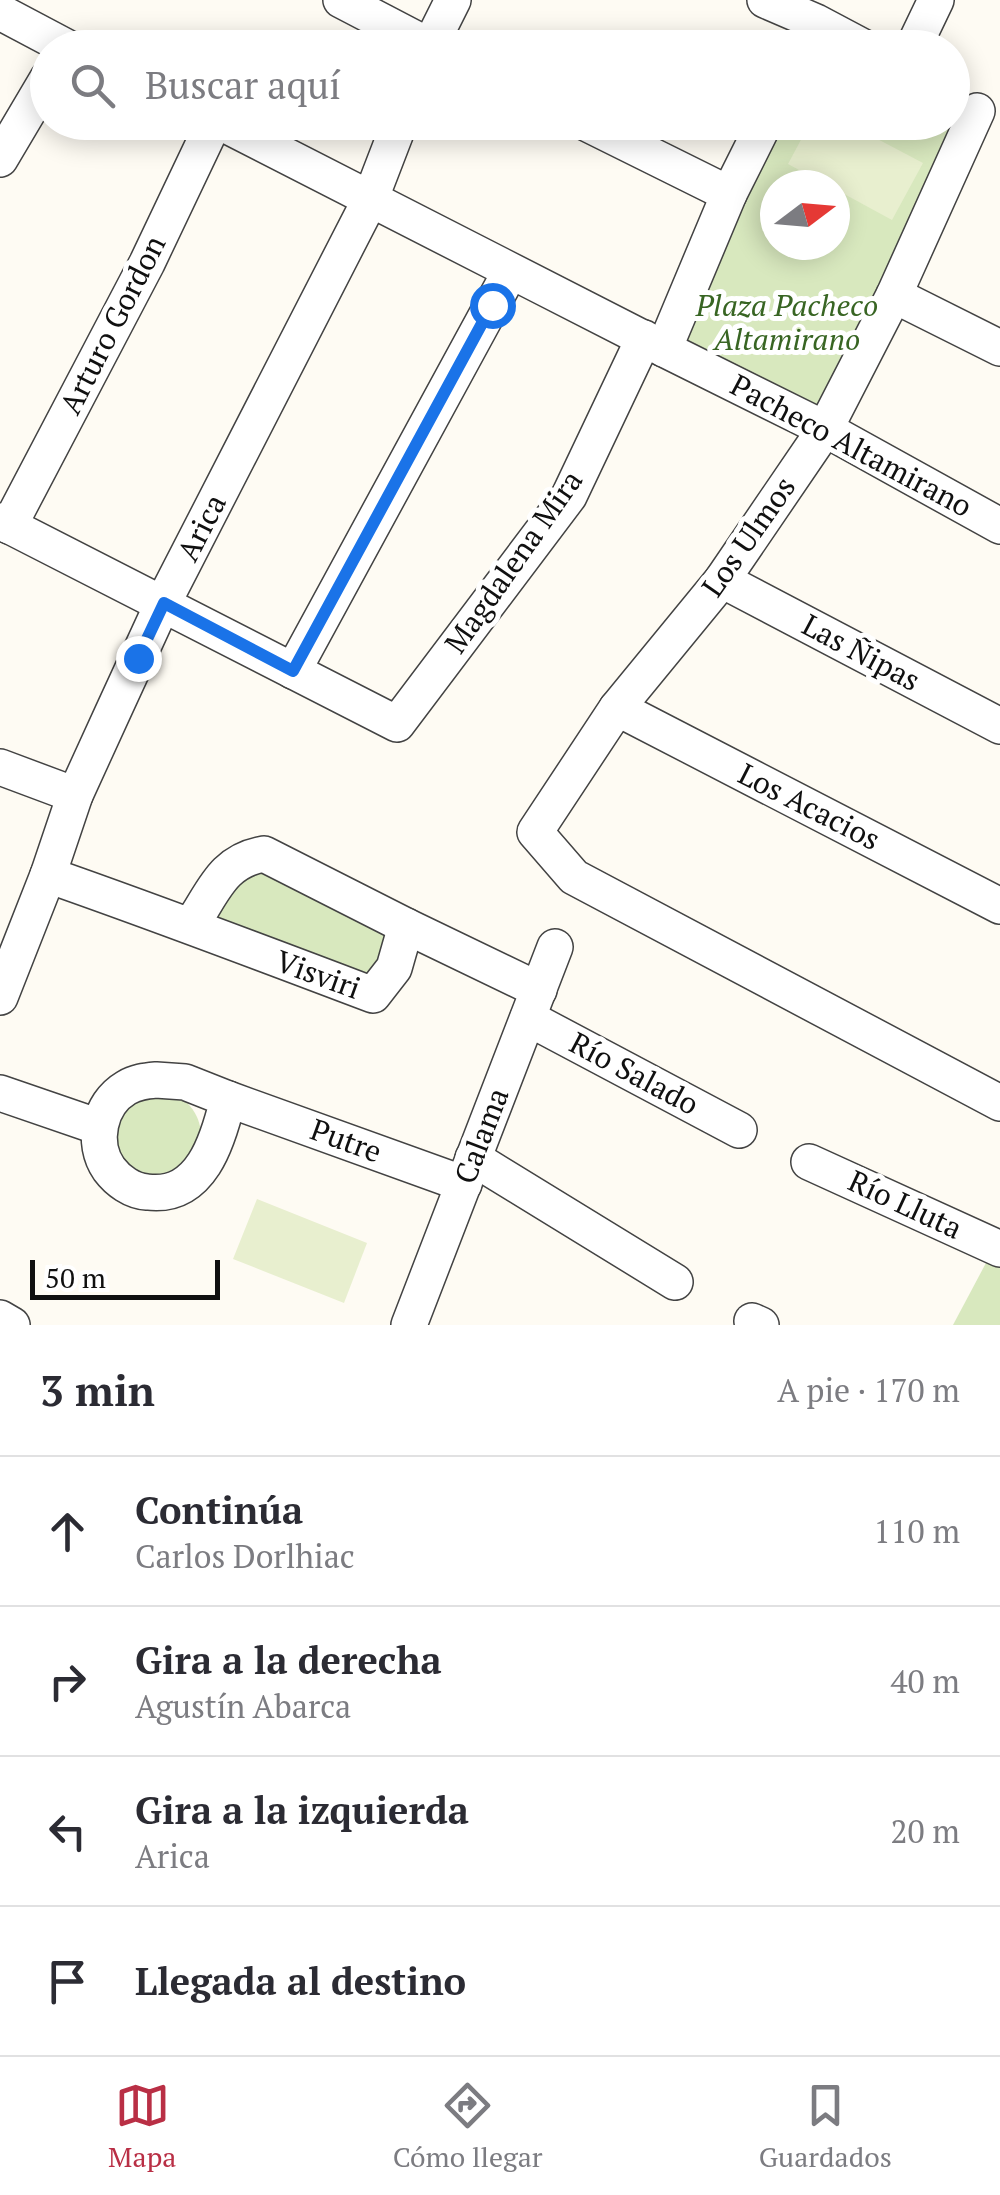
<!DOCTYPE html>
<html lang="es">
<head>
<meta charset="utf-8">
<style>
  body { margin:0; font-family:"PT Serif",serif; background:#f2f2f3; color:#2b2b33 }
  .compass { position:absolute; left:760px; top:170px; width:90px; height:90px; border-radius:50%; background:#fff; box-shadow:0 5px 25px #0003; rotate:74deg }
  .scale { position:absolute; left:30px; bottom:25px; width:190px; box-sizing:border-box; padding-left:10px; border:5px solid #101010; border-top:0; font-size:28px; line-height:35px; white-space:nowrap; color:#101010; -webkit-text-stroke:8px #fff; paint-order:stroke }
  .stop { position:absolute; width:30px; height:30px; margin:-22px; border:8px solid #1a73e8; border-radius:50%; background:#fff }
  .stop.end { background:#1a73e8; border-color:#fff; box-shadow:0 2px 10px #0008 }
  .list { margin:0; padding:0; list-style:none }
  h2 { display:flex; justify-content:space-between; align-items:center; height:130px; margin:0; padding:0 40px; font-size:42px }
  h2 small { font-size:32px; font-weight:400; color:#7c7c81 }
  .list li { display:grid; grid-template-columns:65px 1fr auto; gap:30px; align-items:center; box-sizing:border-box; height:150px; padding:0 40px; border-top:2px solid #e1e1e2 }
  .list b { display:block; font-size:38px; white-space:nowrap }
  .list p { margin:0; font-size:32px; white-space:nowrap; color:#7c7c81 }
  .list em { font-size:32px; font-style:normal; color:#7c7c81 }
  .icon { flex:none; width:55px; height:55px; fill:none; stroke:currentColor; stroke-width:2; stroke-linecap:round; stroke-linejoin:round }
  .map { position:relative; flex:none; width:1000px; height:1325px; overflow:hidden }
  .search { position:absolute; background:#fff; box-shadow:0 5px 25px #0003; left:30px; right:30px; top:30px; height:110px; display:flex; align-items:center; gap:25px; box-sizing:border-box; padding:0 35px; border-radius:55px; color:#7c7c81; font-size:38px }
  .sheet { height:730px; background:#fff }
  nav { display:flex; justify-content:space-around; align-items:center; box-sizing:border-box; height:140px; border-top:2px solid #e1e1e2; background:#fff; font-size:28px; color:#7c7c81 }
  nav a { display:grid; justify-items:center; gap:5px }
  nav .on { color:#b92f45 }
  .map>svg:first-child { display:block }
  .green { fill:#d8e8be; fill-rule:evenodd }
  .pitch { fill:#e8efcf }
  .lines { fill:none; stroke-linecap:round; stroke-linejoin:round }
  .minor-casing { stroke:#434343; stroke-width:38 }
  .minor { stroke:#fff; stroke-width:35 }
  .route { stroke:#1a73e8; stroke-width:12 }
  .labels { text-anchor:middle; stroke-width:10; stroke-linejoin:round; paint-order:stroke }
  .park-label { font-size:30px; font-style:italic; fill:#386523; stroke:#fff }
  .street-label { font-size:30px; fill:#101010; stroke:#fff }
</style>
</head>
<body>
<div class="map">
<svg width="1000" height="1325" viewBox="0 0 1000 1325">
  <rect width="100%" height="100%" fill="#fefbf3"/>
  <!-- green -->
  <g class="green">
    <path d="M953 97 977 111 825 429 664 349 769 123 952 122ZM775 185H835V245H775Z"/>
    <path d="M264 854 393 931 371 986 217 927 210 905Z"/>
    <path d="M131 1097H181C200 1113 204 1130 199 1154L160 1184 116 1162 113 1116Z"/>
    <path d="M995 1246 1000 1249V1325H953Z"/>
  </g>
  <!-- pitch -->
  <g class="pitch">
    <path d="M810 123H847L923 163 892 220 835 189V185H827L788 164Z"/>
    <path d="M257 1199 367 1243 344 1303 233 1259Z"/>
  </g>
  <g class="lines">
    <!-- minor casing -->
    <g class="minor-casing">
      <g id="minor">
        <path d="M341 0 433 48"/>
        <path d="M765 0 816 22 865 48"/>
        <path d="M0 12 68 48"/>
        <path d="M429 48 453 0"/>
        <path d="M913 48 936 0"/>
        <path d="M977 111 894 295 825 429 722 580 617 708 535 832 574 877 1000 1103"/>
        <path d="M220 122 664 349 825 429 1000 526"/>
        <path d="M584 122 729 194"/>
        <path d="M0 159 48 78"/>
        <path d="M894 295 1000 348"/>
        <path d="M664 349 729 194 765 122"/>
        <path d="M0 521 397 724 569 496 644 338"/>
        <path d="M9 526 147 263 214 122"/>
        <path d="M722 580 1000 726"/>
        <path d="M293 671 510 272"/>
        <path d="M617 708 1000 906"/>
        <path d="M0 767 75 795"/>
        <path d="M48 875C157 913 265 954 373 995L394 968 406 926"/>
        <path d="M191 925C213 894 221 861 264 854L406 926 539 990"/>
        <path d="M0 997 48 875 75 795 112 714 163 603 370 200 400 122"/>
        <path d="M528 1018 739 1130"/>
        <path d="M156 1080 185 1082 228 1099C218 1141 201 1199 147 1192 132 1191 118 1181 109 1169 91 1143 99 1104 126 1088 136 1082 145 1081 156 1080Z"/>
        <path d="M0 1093 99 1127"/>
        <path d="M228 1099 464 1184"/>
        <path d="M473 1158 675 1282"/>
        <path d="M809 1162 1000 1249"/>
        <path d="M0 1318 12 1325"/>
        <path d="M752 1321 761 1325"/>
        <path d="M409 1325 555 947"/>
      </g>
    </g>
    <!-- minor -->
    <use href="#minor" class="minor"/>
  </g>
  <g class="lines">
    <!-- route -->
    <path class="route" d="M138 658 164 603 293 671 492 305"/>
  </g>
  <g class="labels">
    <!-- park labels -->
    <g class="park-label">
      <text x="787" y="316">Plaza Pacheco<tspan x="787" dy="34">Altamirano</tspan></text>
    </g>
    <!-- street labels -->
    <g class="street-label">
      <text transform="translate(113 325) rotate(-63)" y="10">Arturo Gordon</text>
      <text transform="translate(851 446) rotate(28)" y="10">Pacheco Altamirano</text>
      <text transform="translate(202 528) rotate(-63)" y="10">Arica</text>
      <text transform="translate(749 537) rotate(-55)" y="10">Los Ulmos</text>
      <text transform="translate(514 562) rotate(-55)" y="10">Magdalena Mira</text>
      <text transform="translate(861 653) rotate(28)" y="10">Las Ñipas</text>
      <text transform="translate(809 807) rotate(27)" y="10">Los Acacios</text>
      <text transform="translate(318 975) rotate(20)" y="10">Visviri</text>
      <text transform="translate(634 1074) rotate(28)" y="10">Río Salado</text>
      <text transform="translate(482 1136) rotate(-69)" y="10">Calama</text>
      <text transform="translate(346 1141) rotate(20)" y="10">Putre</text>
      <text transform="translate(905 1205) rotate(25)" y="10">Río Lluta</text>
    </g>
  </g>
</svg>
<svg class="compass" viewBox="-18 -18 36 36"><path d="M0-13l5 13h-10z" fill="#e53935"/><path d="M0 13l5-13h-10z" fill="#7c7c81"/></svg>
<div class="scale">50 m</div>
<div class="stop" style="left:492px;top:305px"></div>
<div class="stop end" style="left:138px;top:658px"></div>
<div class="search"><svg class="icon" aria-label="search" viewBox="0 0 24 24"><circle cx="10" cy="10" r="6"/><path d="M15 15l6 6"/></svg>Buscar aquí</div>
</div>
<section class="sheet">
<h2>3 min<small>A pie · 170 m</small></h2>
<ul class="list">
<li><svg class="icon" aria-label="ahead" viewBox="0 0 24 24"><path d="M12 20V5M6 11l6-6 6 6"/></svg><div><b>Continúa</b><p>Carlos Dorlhiac</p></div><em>110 m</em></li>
<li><svg class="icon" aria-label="right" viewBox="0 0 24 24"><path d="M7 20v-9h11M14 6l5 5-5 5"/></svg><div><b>Gira a la derecha</b><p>Agustín Abarca</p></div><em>40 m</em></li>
<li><svg class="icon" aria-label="left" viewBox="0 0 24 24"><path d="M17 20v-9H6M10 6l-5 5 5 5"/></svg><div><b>Gira a la izquierda</b><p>Arica</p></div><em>20 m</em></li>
<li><svg class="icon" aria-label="arrive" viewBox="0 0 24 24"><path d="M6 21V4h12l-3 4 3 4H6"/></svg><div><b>Llegada al destino</b></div></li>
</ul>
</section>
<nav>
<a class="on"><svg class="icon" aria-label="map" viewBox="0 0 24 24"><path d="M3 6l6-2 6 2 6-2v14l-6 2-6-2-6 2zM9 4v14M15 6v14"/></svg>Mapa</a>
<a><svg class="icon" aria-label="directions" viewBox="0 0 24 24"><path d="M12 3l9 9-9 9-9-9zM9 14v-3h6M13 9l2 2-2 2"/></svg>Cómo llegar</a>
<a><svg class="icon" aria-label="saved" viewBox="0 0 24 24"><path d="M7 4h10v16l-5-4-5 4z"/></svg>Guardados</a>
</nav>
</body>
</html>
